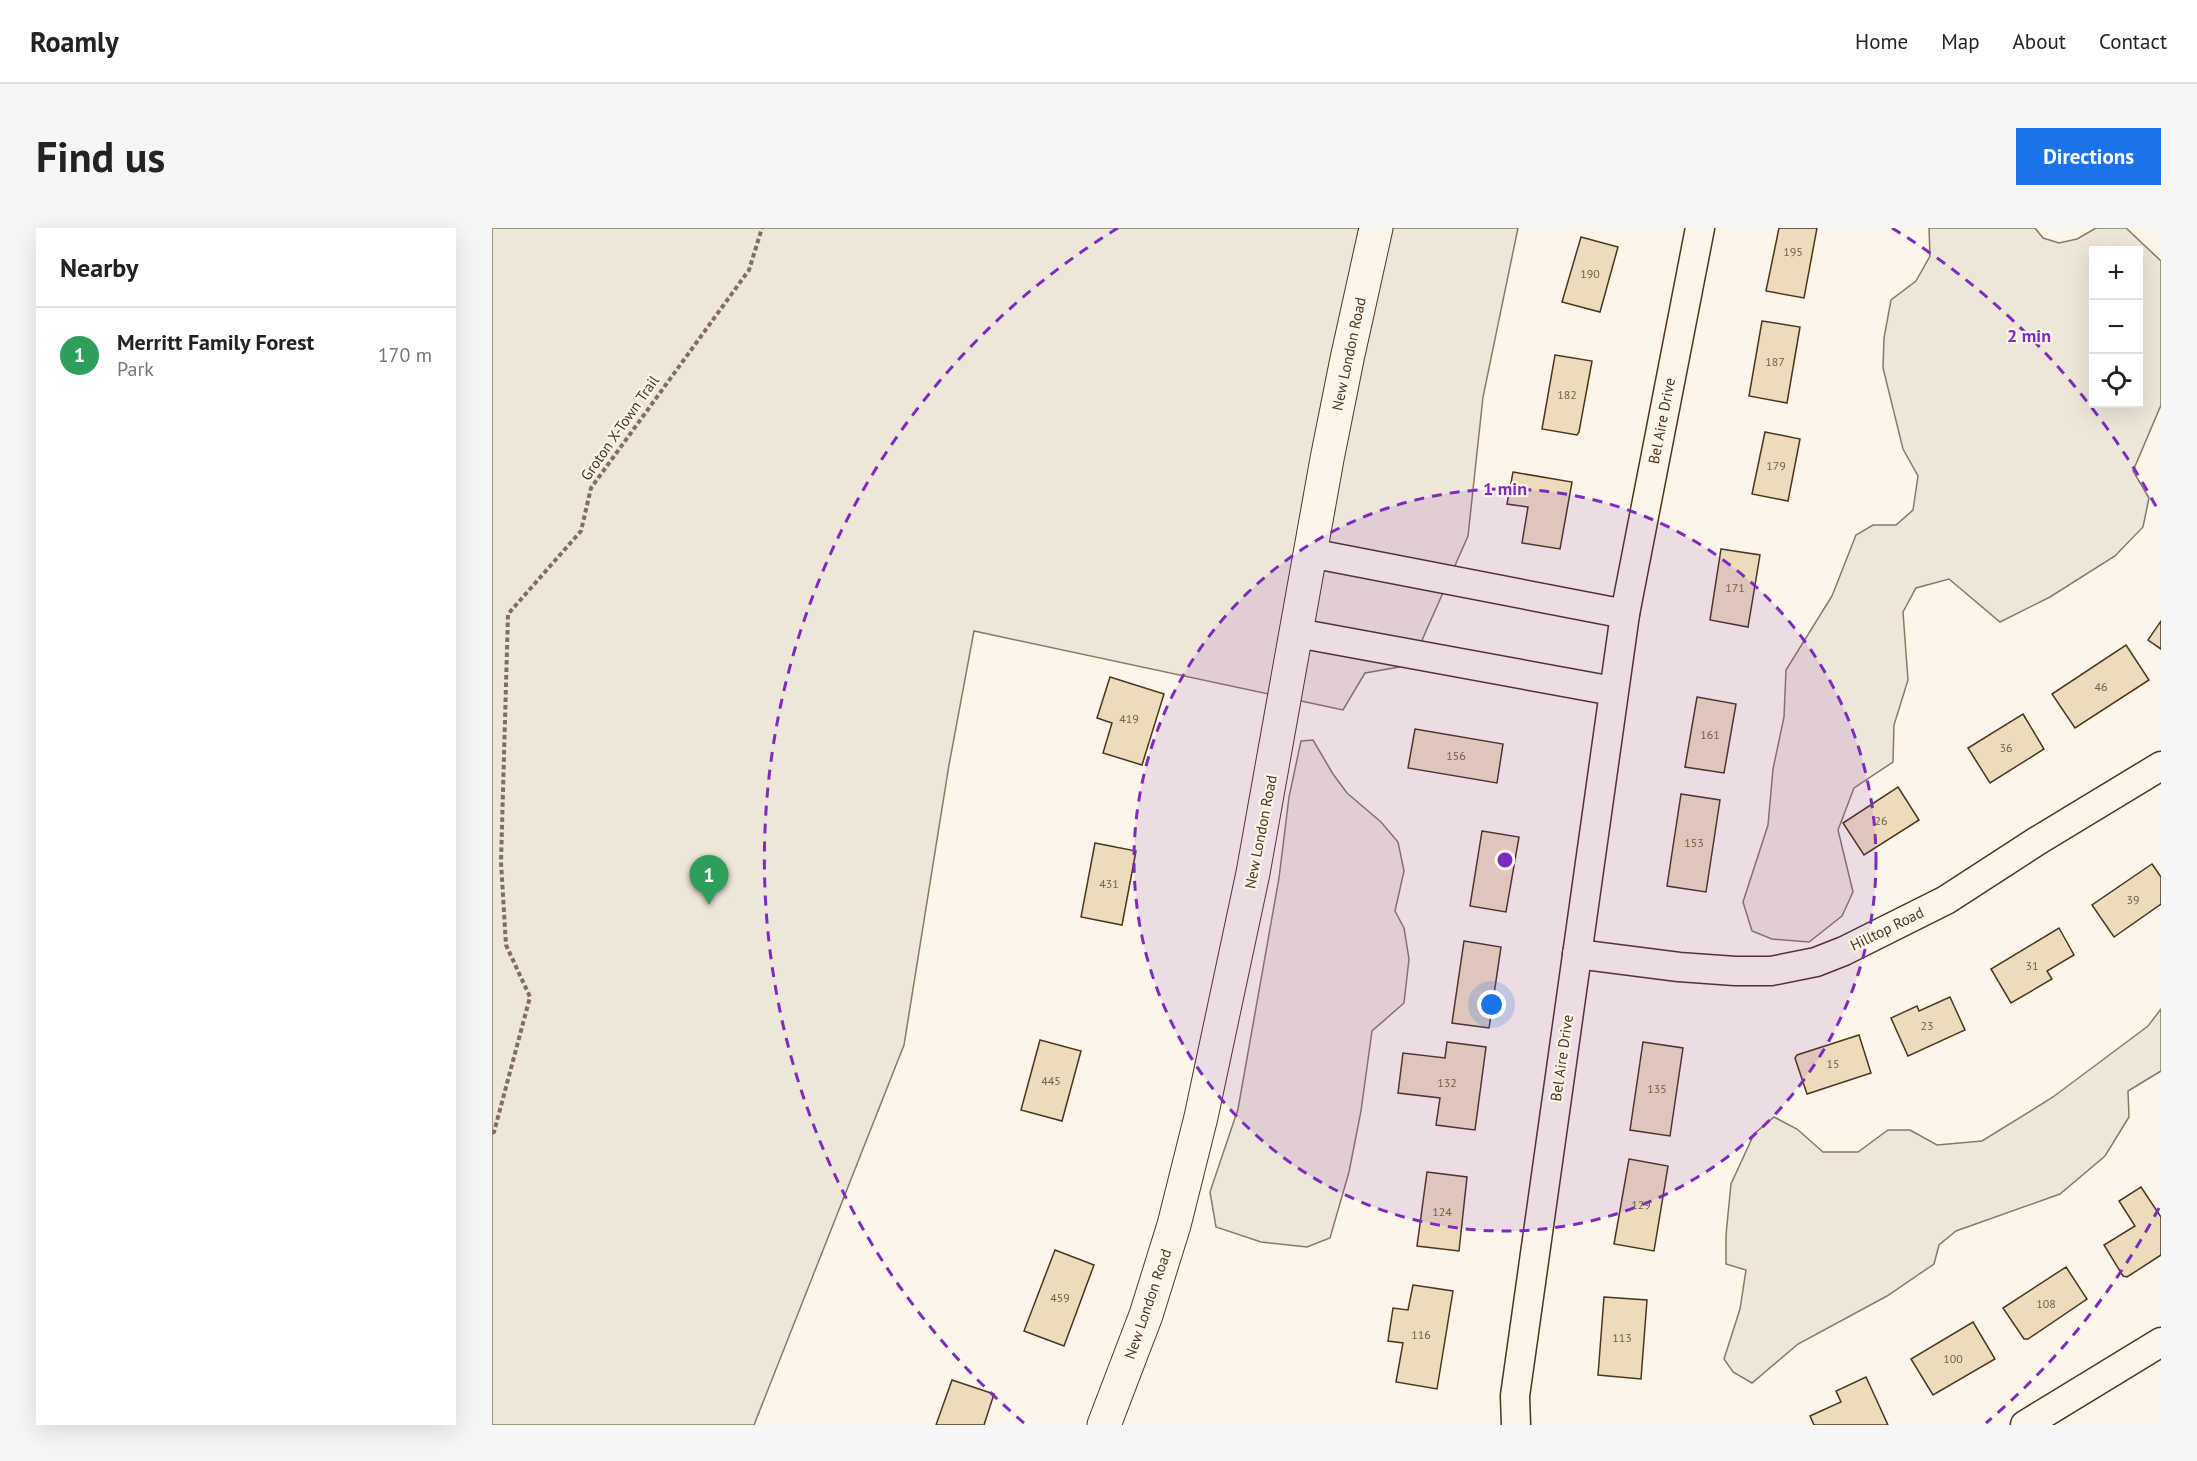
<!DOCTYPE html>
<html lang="en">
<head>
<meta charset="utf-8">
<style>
  body { margin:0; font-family:"PT Sans",sans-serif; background:#f6f6f6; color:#222 }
  .controls { position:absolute; right:18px; top:18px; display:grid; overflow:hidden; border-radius:0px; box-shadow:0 6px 24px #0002 }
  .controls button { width:54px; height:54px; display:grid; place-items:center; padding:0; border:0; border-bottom:2px solid #e0e0e0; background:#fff; color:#222; font:30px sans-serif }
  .you { position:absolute; left:1000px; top:777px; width:21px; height:21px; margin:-15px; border:4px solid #fff; border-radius:50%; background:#1a73e8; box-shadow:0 0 0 9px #1a73e833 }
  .badge { display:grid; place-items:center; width:39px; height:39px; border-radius:50%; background:#1a73e8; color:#fff; font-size:20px; font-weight:700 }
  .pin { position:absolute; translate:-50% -50px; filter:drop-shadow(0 2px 3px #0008) }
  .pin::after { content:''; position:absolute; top:32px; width:21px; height:18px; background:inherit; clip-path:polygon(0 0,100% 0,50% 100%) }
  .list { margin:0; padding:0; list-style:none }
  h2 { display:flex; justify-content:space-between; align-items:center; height:78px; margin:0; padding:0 24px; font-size:26px }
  h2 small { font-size:20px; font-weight:400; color:#767676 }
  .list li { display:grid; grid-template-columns:39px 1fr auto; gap:18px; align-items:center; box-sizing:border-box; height:96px; padding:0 24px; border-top:2px solid #e0e0e0 }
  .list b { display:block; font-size:22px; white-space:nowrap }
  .list p { margin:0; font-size:20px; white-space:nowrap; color:#767676 }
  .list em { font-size:20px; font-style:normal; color:#767676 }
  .icon { flex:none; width:33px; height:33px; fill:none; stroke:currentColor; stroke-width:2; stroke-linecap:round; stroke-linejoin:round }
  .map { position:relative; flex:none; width:1669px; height:1197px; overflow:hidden; border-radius:0px }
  header { display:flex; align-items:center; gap:36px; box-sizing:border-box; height:84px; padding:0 30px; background:#fff; border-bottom:2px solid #e0e0e0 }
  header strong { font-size:28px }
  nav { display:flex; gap:33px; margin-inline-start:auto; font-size:21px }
  .intro { display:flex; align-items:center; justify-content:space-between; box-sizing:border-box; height:144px; padding:0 36px }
  h1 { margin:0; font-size:42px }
  .button { padding:15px 27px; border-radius:0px; background:#1a73e8; color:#fff; font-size:21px; font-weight:700 }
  main { display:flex; gap:36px; padding:0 36px }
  aside { flex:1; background:#fff; border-radius:0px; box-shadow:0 6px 24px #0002 }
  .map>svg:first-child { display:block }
  .green { fill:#ede6d9; stroke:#887966; stroke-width:1.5; fill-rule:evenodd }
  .building { fill:#ecdcbc; stroke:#4a3520; stroke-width:1.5 }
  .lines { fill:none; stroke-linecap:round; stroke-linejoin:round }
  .minor-casing { stroke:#4a3520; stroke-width:31 }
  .primary-casing { stroke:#4a3520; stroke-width:35 }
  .path { stroke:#7f6f5c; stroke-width:4; stroke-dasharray:4.5 3; stroke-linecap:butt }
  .minor { stroke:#fbf6e9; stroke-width:28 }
  .primary { stroke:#fbf6e9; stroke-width:33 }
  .ring { fill:none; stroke:#7b2cbf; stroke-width:3; stroke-dasharray:10 8 }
  .labels { text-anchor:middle; stroke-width:4.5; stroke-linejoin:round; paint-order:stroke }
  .number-label { font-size:12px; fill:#725f47 }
  .street-label { font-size:15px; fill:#4a3520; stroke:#fbf6e9 }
  .centre { fill:#7b2cbf; stroke:#fbf6e9; stroke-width:3 }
  .ring-label { font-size:18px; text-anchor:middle; font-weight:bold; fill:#7b2cbf; stroke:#fbf6e9; stroke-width:4.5; stroke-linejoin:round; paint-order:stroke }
</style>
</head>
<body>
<header>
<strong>Roamly</strong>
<nav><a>Home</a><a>Map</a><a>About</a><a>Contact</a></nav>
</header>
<div class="intro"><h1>Find us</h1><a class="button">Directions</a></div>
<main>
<aside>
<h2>Nearby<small></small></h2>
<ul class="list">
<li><span class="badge" style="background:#2e9e5b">1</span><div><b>Merritt Family Forest</b><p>Park</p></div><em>170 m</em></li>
</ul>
</aside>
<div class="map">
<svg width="1669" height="1197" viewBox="0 0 1669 1197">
  <rect width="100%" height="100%" fill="#fbf6e9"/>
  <!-- green -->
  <g class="green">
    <path d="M0 0H1026L991 169 976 308 919 437 873 445 851 482 482 403 457 537 412 817 262 1197H0Z"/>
    <path d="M1437 0H1543L1551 10 1567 15 1585 11 1604 0H1634L1669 33V177L1641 243 1657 270 1651 299 1623 328 1558 369 1508 394 1457 351 1424 360 1411 384 1416 452 1402 497 1401 534 1362 560 1346 602 1361 664 1350 688 1317 714 1280 711 1260 703 1251 674 1276 597 1281 541 1292 489 1294 442 1340 368 1364 307 1381 297H1404L1421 282 1426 248 1411 221 1391 140 1392 110 1399 72 1424 53 1438 28ZM1602 22H1646V176H1602Z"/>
    <path d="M821 512 841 546 855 565 889 594 906 614 912 643 903 683 912 700 917 731 912 775 880 803 869 883 857 944 838 1010 815 1019 769 1014 724 999 718 964 746 881 787 650 797 569 809 513Z"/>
    <path d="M1669 781V843L1636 863 1637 889 1613 928 1568 966 1464 1003 1447 1017 1442 1036 1395 1068 1306 1116 1260 1155 1241 1144 1232 1131 1248 1081 1254 1042 1234 1036V1007L1239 956 1262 906 1282 889 1305 901 1331 924H1366L1396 902H1418L1445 917 1490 913 1561 869 1656 798Z"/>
  </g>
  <!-- building -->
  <g class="building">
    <path d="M1287 0H1325L1312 70 1274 63Z"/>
    <path d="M1089 9 1126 19 1108 84 1070 74Z"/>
    <path d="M1270 93 1308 99 1295 175 1257 168Z"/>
    <path d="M1063 127 1100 133 1087 204 1085 207 1050 201Z"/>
    <path d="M1273 204 1308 211 1296 273 1260 266Z"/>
    <path d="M1021 244 1080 254 1068 321 1030 315 1036 279 1015 276Z"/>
    <path d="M1229 321 1268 327 1256 399 1218 392Z"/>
    <path d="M1669 393V421L1656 412Z"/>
    <path d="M1634 417 1657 452 1583 500 1560 466Z"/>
    <path d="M618 449 672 466 650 537 611 525 620 495 605 490Z"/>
    <path d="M1205 469 1244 476 1232 545 1193 539Z"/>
    <path d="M1531 486 1552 521 1498 555 1476 520Z"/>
    <path d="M923 501 1011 516 1005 555 916 540Z"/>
    <path d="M1406 559 1427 592 1372 627 1351 595Z"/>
    <path d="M1189 566 1228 572 1214 664 1175 658Z"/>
    <path d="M990 603 1027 609 1014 684 978 678Z"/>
    <path d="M603 615 644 623 630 697 589 689Z"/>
    <path d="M1660 636 1669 649V676L1622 709 1600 677Z"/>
    <path d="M1567 700 1582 727 1555 743 1560 751 1519 775 1499 741Z"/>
    <path d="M972 713 1009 719 997 800 960 795Z"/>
    <path d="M1458 769 1473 802 1416 828 1399 790 1425 778 1427 783Z"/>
    <path d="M1367 807 1379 845 1315 866 1303 830 1305 827Z"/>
    <path d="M548 812 589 823 570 893 529 882Z"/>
    <path d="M955 814 994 819 983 902 944 897 948 870 906 865 911 825 953 830Z"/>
    <path d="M1151 814 1191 820 1178 908 1138 902Z"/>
    <path d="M1137 931 1176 938 1162 1023 1122 1016Z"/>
    <path d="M935 944 975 949 967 1023 925 1018Z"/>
    <path d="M1649 959 1669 989V1027L1635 1049 1631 1048 1612 1017 1643 998 1627 973Z"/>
    <path d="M563 1022 602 1037 572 1118 532 1103Z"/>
    <path d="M1574 1039 1595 1071 1536 1111H1532L1511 1080Z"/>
    <path d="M921 1057 961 1063 945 1161 904 1154 911 1115 896 1113 901 1080 916 1082Z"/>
    <path d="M1112 1069 1155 1072 1149 1151 1106 1147Z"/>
    <path d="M1481 1094 1503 1131 1441 1167 1419 1131Z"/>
    <path d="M1374 1149 1396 1197H1322L1318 1188 1349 1174 1344 1163Z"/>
    <path d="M460 1152 502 1166 492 1197H444Z"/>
  </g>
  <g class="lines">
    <!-- minor casing -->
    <g class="minor-casing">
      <g id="minor">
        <path d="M818 325 1133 386"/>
        <path d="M805 405 1121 463"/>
        <path d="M1085 726 1187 739 1243 743H1279L1324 734 1352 723 1454 672 1545 613 1669 538"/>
        <path d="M1024 1197 1023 1168 1133 386 1208 0"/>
        <path d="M1533 1197 1669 1114"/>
      </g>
    </g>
    <!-- primary casing -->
    <g class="primary-casing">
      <path id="primary" d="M612 1197 654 1087 682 997 709 889 761 645 835 231 855 131 884 0"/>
    </g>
    <!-- path -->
    <path class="path" d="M0 905 2 904 38 769 14 717 9 634 16 386 89 303 99 260 257 42 270 0"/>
    <!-- minor -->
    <use href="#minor" class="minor"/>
    <!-- primary -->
    <use href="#primary" class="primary"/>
  </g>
  <!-- distance rings -->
  <circle cx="1013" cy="632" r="371" fill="#7b2cbf" fill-opacity=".12"/>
  <g class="ring">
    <circle cx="1013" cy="632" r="371"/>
    <path d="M1667 980A741 741 0 0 1 1494 1195M532 1195A741 741 0 0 1 626 0M1400 0A741 741 0 0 1 1667 284"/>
  </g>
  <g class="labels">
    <!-- number labels -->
    <g class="number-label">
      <text x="1301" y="28">195</text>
      <text x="1098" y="50">190</text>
      <text x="1283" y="138">187</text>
      <text x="1075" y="171">182</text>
      <text x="1284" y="242">179</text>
      <text x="1243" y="364">171</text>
      <text x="1609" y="463">46</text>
      <text x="637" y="495">419</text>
      <text x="1218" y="511">161</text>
      <text x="1514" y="524">36</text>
      <text x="964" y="532">156</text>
      <text x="1389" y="597">26</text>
      <text x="1202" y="619">153</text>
      <text x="617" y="660">431</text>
      <text x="1641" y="676">39</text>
      <text x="1540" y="742">31</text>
      <text x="1435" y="802">23</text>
      <text x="1341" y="840">15</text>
      <text x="559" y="857">445</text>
      <text x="955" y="859">132</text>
      <text x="1165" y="865">135</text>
      <text x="1149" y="981">129</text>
      <text x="950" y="988">124</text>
      <text x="568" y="1074">459</text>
      <text x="1554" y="1080">108</text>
      <text x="929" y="1111">116</text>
      <text x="1130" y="1114">113</text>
      <text x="1461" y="1135">100</text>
    </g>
    <!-- street labels -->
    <g class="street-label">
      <text transform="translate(857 126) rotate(-78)" y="5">New London Road</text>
      <text transform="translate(1170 193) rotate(-79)" y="5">Bel Aire Drive</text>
      <text transform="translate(128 200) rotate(-55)" y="5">Groton X-Town Trail</text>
      <text transform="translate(769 604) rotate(-79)" y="5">New London Road</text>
      <text transform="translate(1395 701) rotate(-26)" y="5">Hilltop Road</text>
      <text transform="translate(1070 830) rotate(-82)" y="5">Bel Aire Drive</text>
      <text transform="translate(656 1076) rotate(-71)" y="5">New London Road</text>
    </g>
  </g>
  <circle cx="1013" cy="632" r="9" class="centre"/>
  <g class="ring-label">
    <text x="1537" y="114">2 min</text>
    <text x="1013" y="267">1 min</text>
  </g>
</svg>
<div class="controls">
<button>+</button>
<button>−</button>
<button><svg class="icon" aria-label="locate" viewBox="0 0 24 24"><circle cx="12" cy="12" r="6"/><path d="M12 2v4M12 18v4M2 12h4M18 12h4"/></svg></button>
</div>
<div class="you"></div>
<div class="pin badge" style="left:217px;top:677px;background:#2e9e5b">1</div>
</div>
</main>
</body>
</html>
